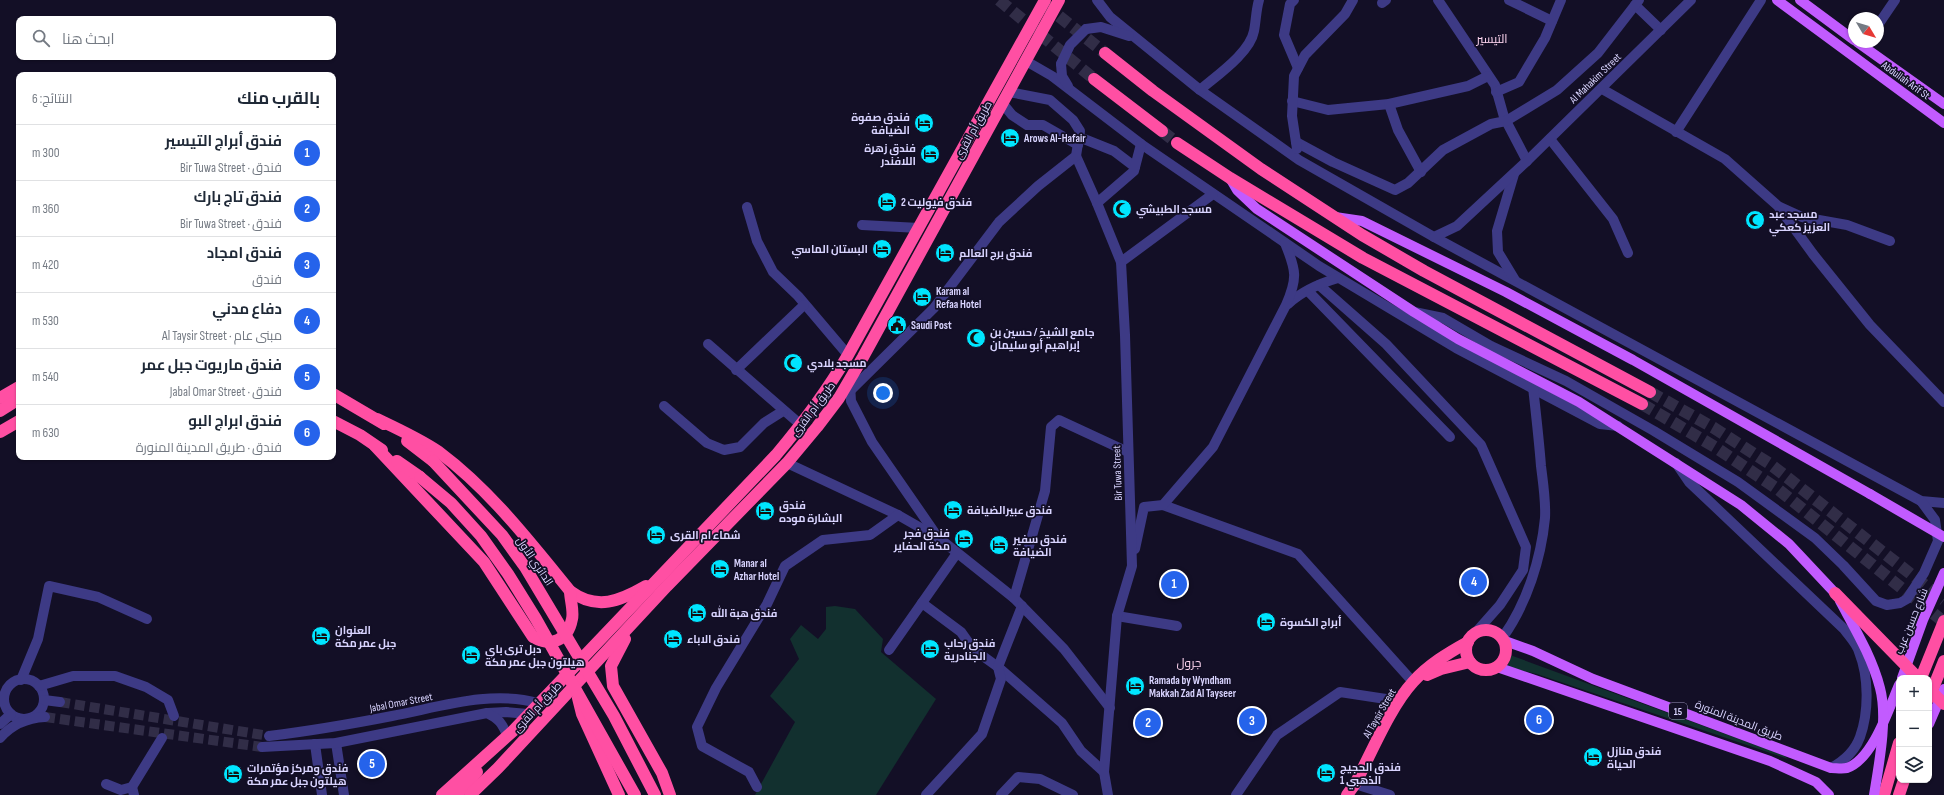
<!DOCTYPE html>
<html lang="ar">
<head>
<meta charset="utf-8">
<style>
  body { margin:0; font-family:"Sofia Sans Condensed",Cairo,sans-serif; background:#f2f2f3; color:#1f2937; direction:rtl }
  .controls { position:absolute; right:12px; bottom:12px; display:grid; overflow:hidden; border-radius:8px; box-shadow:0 1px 3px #0004 }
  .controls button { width:36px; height:36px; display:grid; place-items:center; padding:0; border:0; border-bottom:1px solid #e0e1e3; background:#fff; color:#1f2937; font:20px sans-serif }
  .compass { position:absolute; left:1848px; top:12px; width:36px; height:36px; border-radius:50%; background:#fff; box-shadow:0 1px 3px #0004; rotate:128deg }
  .you { position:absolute; left:883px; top:393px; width:14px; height:14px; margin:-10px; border:3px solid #fff; border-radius:50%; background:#1a73e8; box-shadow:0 0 0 6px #1a73e833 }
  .badge { display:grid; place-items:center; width:26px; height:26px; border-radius:50%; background:#2563eb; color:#fff; font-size:13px; font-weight:700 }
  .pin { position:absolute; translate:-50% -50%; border:2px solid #fff; box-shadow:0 1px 4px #0006 }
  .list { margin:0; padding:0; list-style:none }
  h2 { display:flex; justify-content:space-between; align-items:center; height:52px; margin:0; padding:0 16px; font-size:17px }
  h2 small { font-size:13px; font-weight:400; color:#747a83 }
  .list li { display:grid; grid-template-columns:26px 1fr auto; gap:12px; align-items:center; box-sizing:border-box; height:56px; padding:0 16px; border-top:1px solid #e0e1e3 }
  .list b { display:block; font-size:15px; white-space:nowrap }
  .list p { margin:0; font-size:13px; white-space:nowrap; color:#747a83 }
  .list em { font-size:13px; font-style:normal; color:#747a83 }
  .icon { flex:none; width:22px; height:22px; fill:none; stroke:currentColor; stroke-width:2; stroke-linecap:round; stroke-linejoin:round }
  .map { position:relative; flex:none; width:1944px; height:795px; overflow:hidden; direction:ltr }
  .search { position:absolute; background:#fff; box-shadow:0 1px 3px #0004; left:16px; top:16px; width:320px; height:44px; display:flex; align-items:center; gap:10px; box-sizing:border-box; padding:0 14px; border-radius:8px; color:#747a83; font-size:15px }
  .panel { position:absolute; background:#fff; box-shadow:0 1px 3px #0004; left:16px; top:72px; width:320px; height:388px; border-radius:8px; direction:rtl }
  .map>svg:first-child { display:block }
  .green { fill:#12302f }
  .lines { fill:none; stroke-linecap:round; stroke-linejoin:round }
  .minor-tunnel { stroke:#312d47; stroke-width:10; stroke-dasharray:10 5; stroke-linecap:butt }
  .highway-tunnel { stroke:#312d47; stroke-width:12; stroke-dasharray:12 6; stroke-linecap:butt }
  .minor { stroke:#3d3a85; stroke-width:10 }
  .major { stroke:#c25bff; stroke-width:10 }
  .highway { stroke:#ff4fa3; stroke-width:12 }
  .minor-bridge { stroke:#3d3a85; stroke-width:10 }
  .major-bridge { stroke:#c25bff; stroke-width:10 }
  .highway-bridge { stroke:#ff4fa3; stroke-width:12 }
  .labels { text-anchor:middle; stroke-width:3.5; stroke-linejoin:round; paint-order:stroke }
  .shield { fill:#130f26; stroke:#9e99be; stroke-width:1 }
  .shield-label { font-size:10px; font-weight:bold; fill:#d9d4ff }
  .street-label { font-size:11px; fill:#d9d4ff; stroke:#130f26 }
  .poi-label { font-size:11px; font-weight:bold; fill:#d9d4ff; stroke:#130f26; text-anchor:start }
  .neighbourhood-label { font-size:12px; fill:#ffd6f0; stroke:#130f26 }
</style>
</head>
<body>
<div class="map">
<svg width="1944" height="795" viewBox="0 0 1944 795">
  <rect width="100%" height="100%" fill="#130f26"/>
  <!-- green -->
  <g class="green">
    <path d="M835 606 855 609 883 639 881 652 936 699 876 795H755L795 722 770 696 799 659 790 639 801 625 818 639 826 629V607Z"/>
    <path d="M1510 655 1783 755 1788 759 1537 674 1511 668 1508 665Z"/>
  </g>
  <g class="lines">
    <!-- minor-tunnel -->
    <g class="minor-tunnel">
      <path d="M60 702 269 736"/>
      <path d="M45 717 262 747"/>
    </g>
    <!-- highway-tunnel -->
    <g class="highway-tunnel">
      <path d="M999 0 1094 79"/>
      <path d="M1045 5 1105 53"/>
      <path d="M1162 131 1177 143"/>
      <path d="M1650 392 1714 428 1770 464 1944 600"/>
      <path d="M1642 404 1715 447 1779 490 1944 622"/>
    </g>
    <!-- minor -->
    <g class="minor">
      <path d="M1097 0 1110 17 1200 90 1299 160 1434 237 1921 501 1944 503"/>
      <path d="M1294 0 1290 4 1284 35 1298 68"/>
      <path d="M1438 0 1495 85 1504 117 1527 161"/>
      <path d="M1509 0 1552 21"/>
      <path d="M1382 3 1386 0"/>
      <path d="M1635 5 1661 30"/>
      <path d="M1878 25 1895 0"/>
      <path d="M1086 29 1101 27 1129 36"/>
      <path d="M1026 61 1052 76 1141 144 1319 266 1456 348 1600 424 1618 426"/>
      <path d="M1061 64 1062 76 1068 86"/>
      <path d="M1602 89 1725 159 1778 206 1813 254 1870 325 1944 402"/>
      <path d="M1200 90C1216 76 1250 53 1254 31 1256 21 1256 10 1259 0"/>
      <path d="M1496 92 1519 82 1545 38 1561 0"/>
      <path d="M1292 101 1328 110 1389 104 1468 86 1488 76"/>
      <path d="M1003 104 1012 115 1027 125H1043L1078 145"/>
      <path d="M1389 104 1398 130 1421 172"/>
      <path d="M1676 132 1761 0"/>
      <path d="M1079 137 1114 151 1135 167"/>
      <path d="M1550 139 1613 219 1628 253"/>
      <path d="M1296 142 1333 162 1395 190 1408 183 1443 150 1491 124 1506 121 1557 90 1598 53 1639 0"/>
      <path d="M1297 149 1292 116 1294 76 1305 55 1345 14 1353 0"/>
      <path d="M1076 156 1097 203"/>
      <path d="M1514 174 1497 231 1498 252 1515 280"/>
      <path d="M747 207 757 241 773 272 798 296 848 355"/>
      <path d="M1780 207 1802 217 1847 225 1890 241"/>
      <path d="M862 225 919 228"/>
      <path d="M1434 237 1457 226 1527 161 1691 0"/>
      <path d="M1121 262 1097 203 1134 171 1141 144"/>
      <path d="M1319 285 1386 344 1481 445 1526 547 1523 570 1500 605 1477 631"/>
      <path d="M1308 291 1450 437"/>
      <path d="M1288 304C1301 292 1321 283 1338 278"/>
      <path d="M1414 312 1443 318 1491 346 1566 381 1654 431 1738 482 1815 538 1843 565 1876 601 1887 605 1900 603 1907 599 1924 573 1938 541 1935 520 1921 501"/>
      <path d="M708 344 801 425"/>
      <path d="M736 370 804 305"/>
      <path d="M850 385 851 401 872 442 937 536"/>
      <path d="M851 390 934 308 999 222 1038 186 1076 156 1080 131 1073 120 1050 100 1009 92"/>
      <path d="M664 406 707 443 724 450 740 447 764 423 783 411"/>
      <path d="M787 463 898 515 940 539 1014 598 1064 649 1110 708"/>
      <path d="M1676 463 1689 482 1844 629C1849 636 1857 644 1859 652 1869 677 1869 712 1860 737 1855 751 1844 761 1831 768"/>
      <path d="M1163 505 1298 554 1413 682"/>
      <path d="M1135 549 1144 507 1163 505 1213 447 1286 305C1298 278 1296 270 1285 243"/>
      <path d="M1014 598 1045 491 1051 427 1059 420 1128 452"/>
      <path d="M922 603 961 632 973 649 998 667 1062 723 1081 751 1104 772"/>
      <path d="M1117 616 1177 626"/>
      <path d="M1503 637C1527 603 1541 559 1545 518 1546 501 1543 483 1541 466 1539 440 1536 414 1533 387"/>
      <path d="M889 650 957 553"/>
      <circle cx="24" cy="699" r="20"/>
      <path d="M21 680 38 639 49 586 98 597 147 619"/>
      <path d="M39 686 73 676H115L146 687 168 700 174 716"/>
      <path d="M44 700 60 702"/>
      <path d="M488 713 506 712 528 714"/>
      <path d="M0 724 11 714"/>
      <path d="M269 736C310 731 351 724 392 716 440 707 490 690 538 703"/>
      <path d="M0 738C12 724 27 718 45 717"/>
      <path d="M336 743 344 795"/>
      <path d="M315 744 322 795"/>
      <path d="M262 747 336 743 487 713C499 719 502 723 507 735"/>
      <path d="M106 784 121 790 132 787 134 795"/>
      <path d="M1355 784 1390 795"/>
      <path d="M132 787 162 738"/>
      <path d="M757 787 749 772 702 746 697 727 716 688 767 604 785 566 823 540 870 535 898 515"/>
      <path d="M926 795 982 734 1001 679 998 667 1022 606"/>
      <path d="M1001 795 1018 777 1040 779 1073 795"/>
      <path d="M1108 795 1104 772 1117 616 1132 566 1125 335 1121 262 1213 194"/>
      <path d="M1236 795 1277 735 1340 692 1399 701"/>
    </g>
    <!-- major -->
    <g class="major">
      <path d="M1777 0 1944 123"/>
      <path d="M1800 0 1854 40"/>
      <path d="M1857 42 1944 104"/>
      <path d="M1230 178 1237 190 1257 209 1414 312 1458 339 1579 402 1741 505 1789 544 1835 593"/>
      <path d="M1335 217 1362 221 1506 292 1633 360 1870 494"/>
      <path d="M1505 641 1533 651 1593 679 1831 768C1836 768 1842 769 1847 768 1873 759 1889 708 1899 685"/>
      <path d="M1497 667 1770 761 1816 782 1829 795"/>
      <path d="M1902 678 1923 620 1944 573"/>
      <path d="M1929 724 1944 689"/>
    </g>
    <!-- highway -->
    <g class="highway">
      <path d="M1105 53 1153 91 1261 169 1362 235 1424 271 1650 392"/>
      <path d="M1094 79 1162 131"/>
      <path d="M1177 143 1230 178 1363 258 1642 404"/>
      <path d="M333 394 384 424"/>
      <path d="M0 398 19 387"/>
      <path d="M0 411 19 399"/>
      <path d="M377 419C398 429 420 439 439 452 490 490 530 542 570 591 597 611 620 601 646 586"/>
      <path d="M333 421 360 435 382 450"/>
      <path d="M0 432 19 421"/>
      <path d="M407 441 433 461"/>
      <path d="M375 446 484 562 533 637C551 647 568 641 572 619 574 611 570 599 570 591"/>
      <path d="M397 461 420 477"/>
      <circle cx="1486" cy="650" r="20"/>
      <path d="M625 639 611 666 613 686 662 773 670 795"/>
      <path d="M1427 675 1441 669 1470 662"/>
      <path d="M1921 678 1944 621"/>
      <path d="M578 698 582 714 619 795"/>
      <path d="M1929 698 1944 661"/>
      <path d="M442 795 513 731 776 455C803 423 827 391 848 355L1045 0"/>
      <path d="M456 795 477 772"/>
      <path d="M470 795 498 768 667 586 787 463 817 427 839 398 863 357 1059 0"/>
      <path d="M1347 795 1355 784C1371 754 1390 707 1413 682 1428 665 1448 653 1468 642"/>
      <path d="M1884 795 1899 743"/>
      <path d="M1899 795 1904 780"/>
    </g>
    <!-- minor-bridge -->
    <path class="minor-bridge" d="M1061 64 1070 45 1086 29"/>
    <!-- major-bridge -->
    <g class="major-bridge">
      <path d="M1870 494 1944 537"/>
      <path d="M1840 601C1855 629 1872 657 1880 688 1888 718 1879 764 1874 795"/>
    </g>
    <!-- highway-bridge -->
    <g class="highway-bridge">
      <path d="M433 461 502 535 525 567 614 716 655 795"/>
      <path d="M420 477 451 503 481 536 508 574 536 619 635 795"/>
      <path d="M1835 593 1918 678"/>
      <path d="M1929 689 1944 704"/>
    </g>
  </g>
  <!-- icons -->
  <defs>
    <g id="hotel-disc" transform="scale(1)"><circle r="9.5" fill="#00e5ff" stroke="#130f26"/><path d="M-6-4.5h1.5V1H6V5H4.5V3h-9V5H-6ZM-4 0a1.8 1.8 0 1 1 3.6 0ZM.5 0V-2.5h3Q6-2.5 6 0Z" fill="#111"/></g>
    <g id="mosque-disc" transform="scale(1)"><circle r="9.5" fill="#00e5ff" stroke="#130f26"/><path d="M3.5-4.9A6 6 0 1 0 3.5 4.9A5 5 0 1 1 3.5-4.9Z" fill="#111"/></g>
    <g id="civic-disc" transform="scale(1)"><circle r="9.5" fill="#00e5ff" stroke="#130f26"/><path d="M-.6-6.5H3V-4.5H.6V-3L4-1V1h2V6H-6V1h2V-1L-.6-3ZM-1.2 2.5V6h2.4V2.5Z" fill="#111"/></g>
  </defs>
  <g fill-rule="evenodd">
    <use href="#hotel-disc" x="924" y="123"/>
    <use href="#hotel-disc" x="1010" y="138"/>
    <use href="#hotel-disc" x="930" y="154"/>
    <use href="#hotel-disc" x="887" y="202"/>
    <use href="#mosque-disc" x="1122" y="209"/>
    <use href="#mosque-disc" x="1755" y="220"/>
    <use href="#hotel-disc" x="882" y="249"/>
    <use href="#hotel-disc" x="945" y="253"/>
    <use href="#hotel-disc" x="922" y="297"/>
    <use href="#civic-disc" x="897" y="325"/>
    <use href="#mosque-disc" x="976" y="338"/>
    <use href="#mosque-disc" x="793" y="363"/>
    <use href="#hotel-disc" x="953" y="510"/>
    <use href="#hotel-disc" x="765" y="511"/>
    <use href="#hotel-disc" x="656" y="535"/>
    <use href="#hotel-disc" x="964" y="539"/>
    <use href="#hotel-disc" x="999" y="545"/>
    <use href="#hotel-disc" x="720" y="569"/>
    <use href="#hotel-disc" x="697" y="613"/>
    <use href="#hotel-disc" x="1266" y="622"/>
    <use href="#hotel-disc" x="321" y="636"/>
    <use href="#hotel-disc" x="673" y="639"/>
    <use href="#hotel-disc" x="930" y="649"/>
    <use href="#hotel-disc" x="471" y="655"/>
    <use href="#hotel-disc" x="1135" y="686"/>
    <use href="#hotel-disc" x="1593" y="757"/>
    <use href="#hotel-disc" x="1326" y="773"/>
    <use href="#hotel-disc" x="233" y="774"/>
  </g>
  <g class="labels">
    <!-- shield labels -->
    <rect class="shield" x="1669" y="703" width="18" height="16" rx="3"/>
    <g class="shield-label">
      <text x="1678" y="715">15</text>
    </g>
    <!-- street labels -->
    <g class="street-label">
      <text transform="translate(1595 78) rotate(-44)" y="4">Al Mahakim Street</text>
      <text transform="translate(1906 80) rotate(36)" y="4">Abdullah Arif St</text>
      <text transform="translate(973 130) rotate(-61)" y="4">طريق أم القرى</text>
      <text transform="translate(813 409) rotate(-53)" y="4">طريق أم القرى</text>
      <text transform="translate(1117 473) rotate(-92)" y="4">Bir Tuwa Street</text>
      <text transform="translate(535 561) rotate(56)" y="4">الدائري الأول</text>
      <text transform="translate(1911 621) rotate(-68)" y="4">شارع حسين عرب</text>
      <text transform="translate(401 702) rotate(-11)" y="4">Jabal Omar Street</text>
      <text transform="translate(537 707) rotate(-47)" y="4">طريق أم القرى</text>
      <text transform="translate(1379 713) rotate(-60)" y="4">Al Taysir Street</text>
      <text transform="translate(1739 720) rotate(21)" y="4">طريق المدينة المنورة</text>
    </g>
    <!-- poi labels -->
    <g class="poi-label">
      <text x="910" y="121" text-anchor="end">فندق صفوة<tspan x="910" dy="13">الضيافة</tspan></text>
      <text x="1024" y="142">Arows Al-Hafair</text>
      <text x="916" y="152" text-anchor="end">فندق زهرة<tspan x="916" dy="13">اللافندر</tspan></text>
      <text x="901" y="206">فندق فيوليت 2</text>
      <text x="1136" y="213">مسجد الطبيشي</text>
      <text x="1769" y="218">مسجد عبد<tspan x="1769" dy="13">العزيز كعكي</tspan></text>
      <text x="868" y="253" text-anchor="end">البستان الماسي</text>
      <text x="959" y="257">فندق برج العالم</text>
      <text x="936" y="295">Karam al<tspan x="936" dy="13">Refaa Hotel</tspan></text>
      <text x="911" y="329">Saudi Post</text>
      <text x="990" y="336">جامع الشيخ / حسين بن<tspan x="990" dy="13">إبراهيم أبو سليمان</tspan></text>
      <text x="807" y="367">مسجد بلادي</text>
      <text x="779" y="509">فندق<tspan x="779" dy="13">البشارة موده</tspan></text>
      <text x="967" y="514">فندق عبيرالضيافة</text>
      <text x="950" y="537" text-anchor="end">فندق فجر<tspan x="950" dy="13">مكة الحفاير</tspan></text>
      <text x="670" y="539">شماء ام القرى</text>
      <text x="1013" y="543">فندق سفير<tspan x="1013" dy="13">الضيافة</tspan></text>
      <text x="734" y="567">Manar al<tspan x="734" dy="13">Azhar Hotel</tspan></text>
      <text x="711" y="617">فندق هبة الله</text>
      <text x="1280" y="626">أبراج الكسوة</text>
      <text x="335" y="634">العنوان<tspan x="335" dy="13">جبل عمر مكة</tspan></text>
      <text x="687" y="643">فندق الاباء</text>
      <text x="944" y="647">فندق رحاب<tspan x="944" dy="13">الجنادرية</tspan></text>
      <text x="485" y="653">دبل ترى باي<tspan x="485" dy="13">هيلتون جبل عمر مكة</tspan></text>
      <text x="1149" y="684">Ramada by Wyndham<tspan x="1149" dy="13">Makkah Zad Al Tayseer</tspan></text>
      <text x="1607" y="755">فندق منازل<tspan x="1607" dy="13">الحياة</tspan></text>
      <text x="1340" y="771">فندق الحجيج<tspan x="1340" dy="13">الذهبي 1</tspan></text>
      <text x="247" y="772">فندق ومركز مؤتمرات<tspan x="247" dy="13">هيلتون جبل عمر مكة</tspan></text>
    </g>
    <!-- neighbourhood labels -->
    <g class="neighbourhood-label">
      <text x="1492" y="43">التيسير</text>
      <text x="1189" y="667">جرول</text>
    </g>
  </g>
</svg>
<div class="controls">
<button>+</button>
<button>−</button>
<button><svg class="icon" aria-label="layers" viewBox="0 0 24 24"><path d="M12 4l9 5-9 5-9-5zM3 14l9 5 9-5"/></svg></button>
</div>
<svg class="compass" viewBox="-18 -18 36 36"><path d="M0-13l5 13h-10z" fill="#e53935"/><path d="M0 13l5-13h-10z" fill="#747a83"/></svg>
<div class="you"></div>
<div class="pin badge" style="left:1174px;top:584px">1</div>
<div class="pin badge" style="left:1148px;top:723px">2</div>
<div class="pin badge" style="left:1252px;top:721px">3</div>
<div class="pin badge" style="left:1474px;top:582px">4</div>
<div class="pin badge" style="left:372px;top:764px">5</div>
<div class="pin badge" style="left:1539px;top:720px">6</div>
<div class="search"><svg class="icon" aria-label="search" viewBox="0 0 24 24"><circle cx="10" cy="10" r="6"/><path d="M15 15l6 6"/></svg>ابحث هنا</div>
<section class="panel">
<h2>بالقرب منك<small>النتائج: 6</small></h2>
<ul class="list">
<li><span class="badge">1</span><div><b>فندق أبراج التيسير</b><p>فندق · Bir Tuwa Street</p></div><em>300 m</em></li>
<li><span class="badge">2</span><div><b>فندق تاج بارك</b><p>فندق · Bir Tuwa Street</p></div><em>360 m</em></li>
<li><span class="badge">3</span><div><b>فندق امجاد</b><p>فندق</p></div><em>420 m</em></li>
<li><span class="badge">4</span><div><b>دفاع مدني</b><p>مبنى عام · Al Taysir Street</p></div><em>530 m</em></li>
<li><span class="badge">5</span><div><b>فندق ماريوت جبل عمر</b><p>فندق · Jabal Omar Street</p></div><em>540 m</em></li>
<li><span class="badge">6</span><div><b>فندق ابراج البو</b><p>فندق · طريق المدينة المنورة</p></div><em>630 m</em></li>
</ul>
</section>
</div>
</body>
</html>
